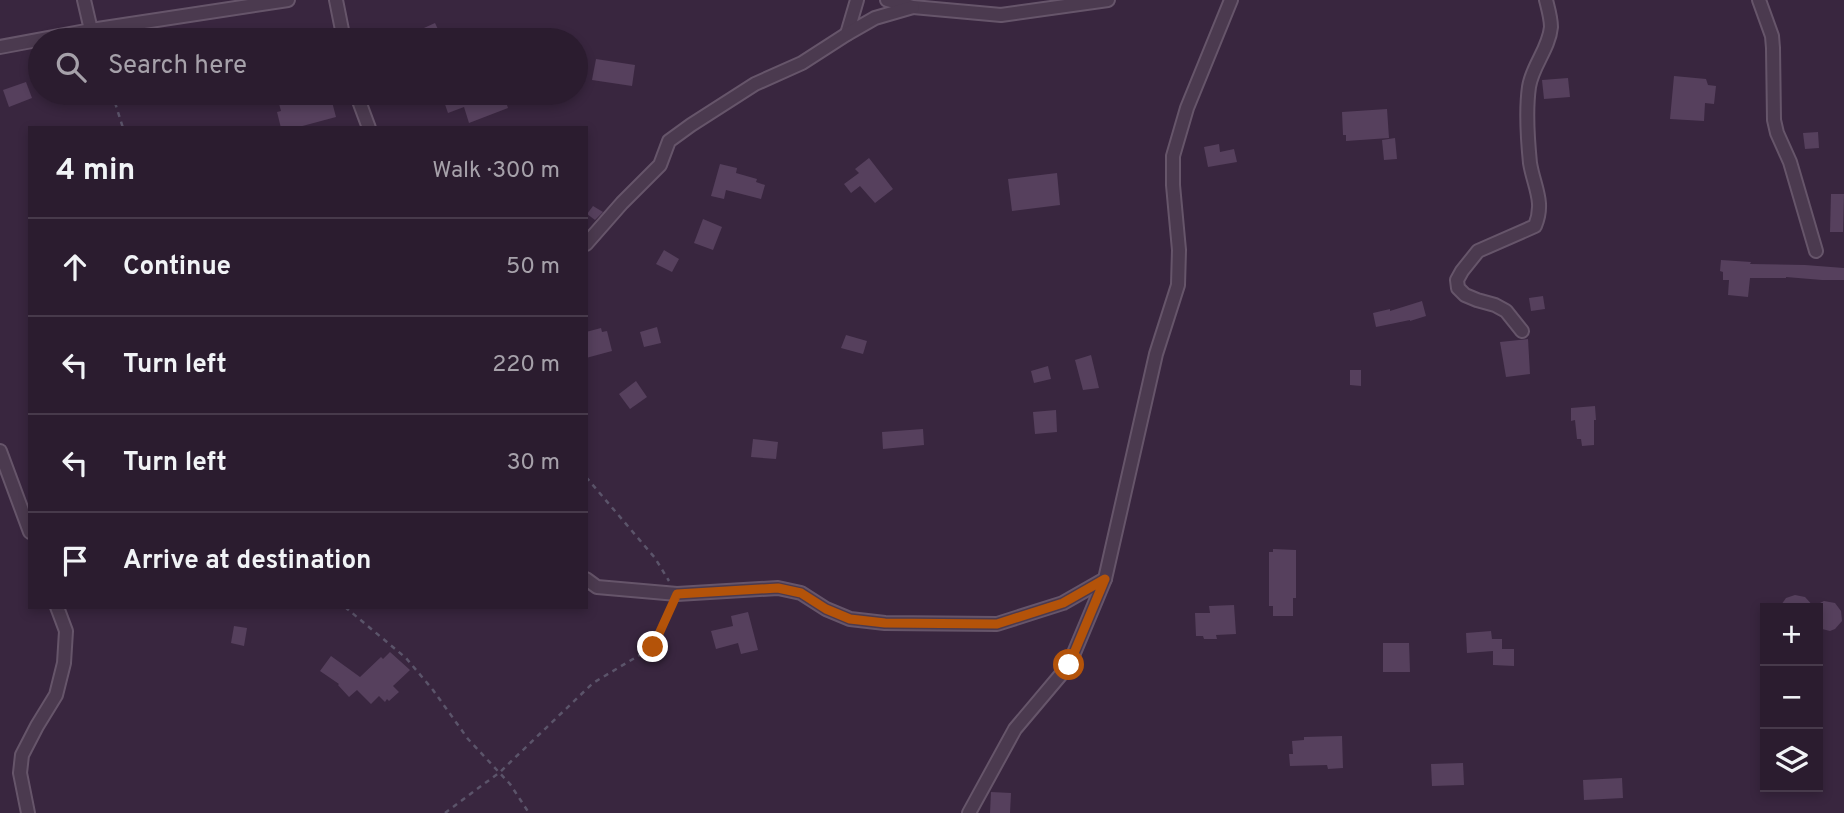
<!DOCTYPE html>
<html lang="en">
<head>
<meta charset="utf-8">
<style>
  body { margin:0; font-family:Overpass,sans-serif; background:#332537; color:#f1f3f6 }
  .controls { position:absolute; right:21px; bottom:21px; display:grid; overflow:hidden; border-radius:0px; box-shadow:0 4px 10px #0003 }
  .controls button { width:63px; height:63px; display:grid; place-items:center; padding:0; border:0; border-bottom:2px solid #473a4b; background:#2b1c2f; color:#f1f3f6; font:35px sans-serif }
  .stop { position:absolute; width:21px; height:21px; margin:-16px; border:5px solid #b45309; border-radius:50%; background:#fff }
  .stop.end { background:#b45309; border-color:#fff; box-shadow:0 2px 7px #0008 }
  .list { margin:0; padding:0; list-style:none }
  h2 { display:flex; justify-content:space-between; align-items:center; height:91px; margin:0; padding:0 28px; font-size:30px }
  h2 small { font-size:23px; font-weight:400; color:#a6a1aa }
  .list li { display:grid; grid-template-columns:46px 1fr auto; gap:21px; align-items:center; box-sizing:border-box; height:98px; padding:0 28px; border-top:2px solid #473a4b }
  .list b { display:block; font-size:26px; white-space:nowrap }
  .list em { font-size:23px; font-style:normal; color:#a6a1aa }
  .icon { flex:none; width:38px; height:38px; fill:none; stroke:currentColor; stroke-width:2; stroke-linecap:round; stroke-linejoin:round }
  .map { position:relative; flex:none; width:1844px; height:813px; overflow:hidden }
  .search { position:absolute; background:#2b1c2f; box-shadow:0 4px 10px #0003; left:28px; top:28px; width:560px; height:77px; display:flex; align-items:center; gap:18px; box-sizing:border-box; padding:0 24px; border-radius:38px; color:#a6a1aa; font-size:26px }
  .panel { position:absolute; background:#2b1c2f; box-shadow:0 4px 10px #0003; left:28px; top:126px; width:560px; height:483px; border-radius:0px }
  .map>svg:first-child { display:block }
  .building { fill:#56405d }
  .lines { fill:none; stroke-linecap:round; stroke-linejoin:round }
  .street-casing { stroke:#66556a; stroke-width:16 }
  .path { stroke:#5b546a; stroke-width:2.5; stroke-dasharray:5 5; stroke-linecap:butt }
  .street { stroke:#4b3a4f; stroke-width:12 }
  .route { stroke:#b45309; stroke-width:9 }
</style>
</head>
<body>
<div class="map">
<svg width="1844" height="813" viewBox="0 0 1844 813">
  <rect width="100%" height="100%" fill="#39263f"/>
  <!-- building -->
  <g class="building">
    <path d="M435 23 443 40H418L415 32Z"/>
    <path d="M596 59 635 65 632 86 592 80Z"/>
    <path d="M1674 76 1706 79 1708 85 1716 86 1714 104 1705 103 1704 121 1670 119Z"/>
    <path d="M1568 78 1570 97 1544 99 1542 80Z"/>
    <path d="M26 82 32 98 9 107 3 90Z"/>
    <path d="M137 93H172V97L140 105Z"/>
    <path d="M276 93H323L324 100 331 98 336 117 295 128H281L277 112 281 111Z"/>
    <path d="M441 93H503L508 108 469 123 464 107 448 113Z"/>
    <path d="M1387 109 1389 138 1346 141V135H1343L1342 112Z"/>
    <path d="M1818 132 1819 148 1805 149 1803 133Z"/>
    <path d="M1395 138 1397 159 1384 160 1382 140Z"/>
    <path d="M1219 144 1220 152 1234 149 1237 162 1208 167 1204 147Z"/>
    <path d="M869 158 893 189 875 203 860 186 851 193 844 184 859 173 855 169Z"/>
    <path d="M720 164 737 168 736 173 757 179 756 182 765 185 761 199 726 190 724 199 711 196Z"/>
    <path d="M1057 173 1060 205 1012 211 1008 179Z"/>
    <path d="M1831 194H1844L1843 232H1830Z"/>
    <path d="M593 206 603 212 595 220 587 214Z"/>
    <path d="M703 219 722 227 713 250 694 243Z"/>
    <path d="M664 250 679 259 672 272 656 264Z"/>
    <path d="M1721 260 1751 262 1750 264 1805 265 1844 268V280H1822L1786 277V278H1750L1748 297 1728 295 1729 280H1723V272L1720 271Z"/>
    <path d="M1543 296 1545 309 1531 311 1529 298Z"/>
    <path d="M1422 301 1426 316 1410 321V320L1376 327 1373 313 1390 309V311Z"/>
    <path d="M657 327 661 343 644 347 640 332Z"/>
    <path d="M601 328 602 332 607 331 612 351 586 358V332Z"/>
    <path d="M846 335 867 341 863 354 841 348Z"/>
    <path d="M1528 339 1530 374 1506 377 1500 342Z"/>
    <path d="M1091 355 1099 388 1083 390 1075 360Z"/>
    <path d="M1048 366 1051 379 1034 383 1031 371Z"/>
    <path d="M1350 370H1361V386L1350 385Z"/>
    <path d="M636 381 647 397 630 409 619 394Z"/>
    <path d="M1595 406 1596 420H1594V445L1582 446 1581 439H1577L1575 420 1571 421V408Z"/>
    <path d="M1056 410 1057 432 1035 434 1033 412Z"/>
    <path d="M923 429 924 445 883 449 882 432Z"/>
    <path d="M753 439 778 442 776 459 751 457Z"/>
    <path d="M1273 549 1296 550V598H1293V616H1273V606H1269V552H1273Z"/>
    <path d="M1795 595 1805 597 1815 608H1779L1786 598Z"/>
    <path d="M1824 601 1835 603 1841 611 1842 621 1835 629 1830 631 1818 628V604Z"/>
    <path d="M1234 605 1236 634 1216 635 1217 639H1204L1203 636H1196L1195 613H1210L1209 606Z"/>
    <path d="M748 612 758 650 741 654 738 643 716 649 711 631 733 626 731 616Z"/>
    <path d="M234 626 247 628 244 646 231 643Z"/>
    <path d="M1491 631 1492 639H1502V649H1514V666L1493 665V651L1467 653 1466 633Z"/>
    <path d="M1383 643H1409L1410 672H1383Z"/>
    <path d="M390 652 410 670 393 686 399 692 389 701 387 699 385 702 379 696 371 704 357 690 349 697 338 685 339 684 320 671 331 656 360 677 381 657 383 659Z"/>
    <path d="M1342 736 1343 768 1328 769 1327 765 1290 766 1289 754H1293L1292 741 1304 740V737Z"/>
    <path d="M1463 763 1464 785 1432 786 1431 764Z"/>
    <path d="M1622 778 1623 798 1584 800 1583 780Z"/>
    <path d="M991 792 1011 793 1010 813H990Z"/>
  </g>
  <g class="lines">
    <!-- street casing -->
    <g class="street-casing">
      <g id="street">
        <path d="M84 0 91 30"/>
        <path d="M336 0 344 40"/>
        <path d="M887 0 913 7 1001 15 1108 0"/>
        <path d="M1759 0 1772 36 1773 48 1774 120 1777 133 1790 162 1816 251"/>
        <path d="M847 34 857 0"/>
        <path d="M0 47 91 30 288 0"/>
        <path d="M356 93 369 128"/>
        <path d="M586 244 622 203 660 165 669 141 691 125 755 84 802 63 847 34 875 18 913 7"/>
        <path d="M1522 331 1506 311 1495 305 1477 300 1465 295 1458 288 1457 280 1462 271 1478 251 1535 226C1545 202 1534 187 1530 163 1528 143 1526 108 1529 87 1532 66 1549 49 1551 27 1551 18 1548 8 1546 0"/>
        <path d="M0 451 30 532"/>
        <path d="M586 579 597 587 677 594 778 588 801 593 826 609 850 619 885 623 997 624 1063 603 1105 579"/>
        <path d="M28 813 20 773 22 755 37 726 56 695 64 663 66 631 57 607"/>
        <path d="M969 813 1015 729 1069 665 1105 579 1156 354 1178 285 1179 250 1173 185V156L1187 108 1231 0"/>
      </g>
    </g>
    <!-- path -->
    <g class="path">
      <path d="M112 93 123 128"/>
      <path d="M586 477 655 558 669 581"/>
      <path d="M345 607 406 658 433 690 468 739 510 784 529 813"/>
      <path d="M445 813 500 772 593 683 653 647 672 605"/>
    </g>
    <!-- street -->
    <use href="#street" class="street"/>
  </g>
  <g class="lines">
    <!-- route -->
    <path class="route" d="M653 647 677 594 778 588 801 593 826 609 850 619 885 623 997 624 1063 603 1105 579 1069 665"/>
  </g>
</svg>
<div class="controls">
<button>+</button>
<button>−</button>
<button><svg class="icon" aria-label="layers" viewBox="0 0 24 24"><path d="M12 4l9 5-9 5-9-5zM3 14l9 5 9-5"/></svg></button>
</div>
<div class="stop" style="left:1069px;top:665px"></div>
<div class="stop end" style="left:653px;top:647px"></div>
<div class="search"><svg class="icon" aria-label="search" viewBox="0 0 24 24"><circle cx="10" cy="10" r="6"/><path d="M15 15l6 6"/></svg>Search here</div>
<section class="panel">
<h2>4 min<small>Walk · 300 m</small></h2>
<ul class="list">
<li><svg class="icon" aria-label="ahead" viewBox="0 0 24 24"><path d="M12 20V5M6 11l6-6 6 6"/></svg><div><b>Continue</b></div><em>50 m</em></li>
<li><svg class="icon" aria-label="left" viewBox="0 0 24 24"><path d="M17 20v-9H6M10 6l-5 5 5 5"/></svg><div><b>Turn left</b></div><em>220 m</em></li>
<li><svg class="icon" aria-label="left" viewBox="0 0 24 24"><path d="M17 20v-9H6M10 6l-5 5 5 5"/></svg><div><b>Turn left</b></div><em>30 m</em></li>
<li><svg class="icon" aria-label="arrive" viewBox="0 0 24 24"><path d="M6 21V4h12l-3 4 3 4H6"/></svg><div><b>Arrive at destination</b></div></li>
</ul>
</section>
</div>
</body>
</html>
